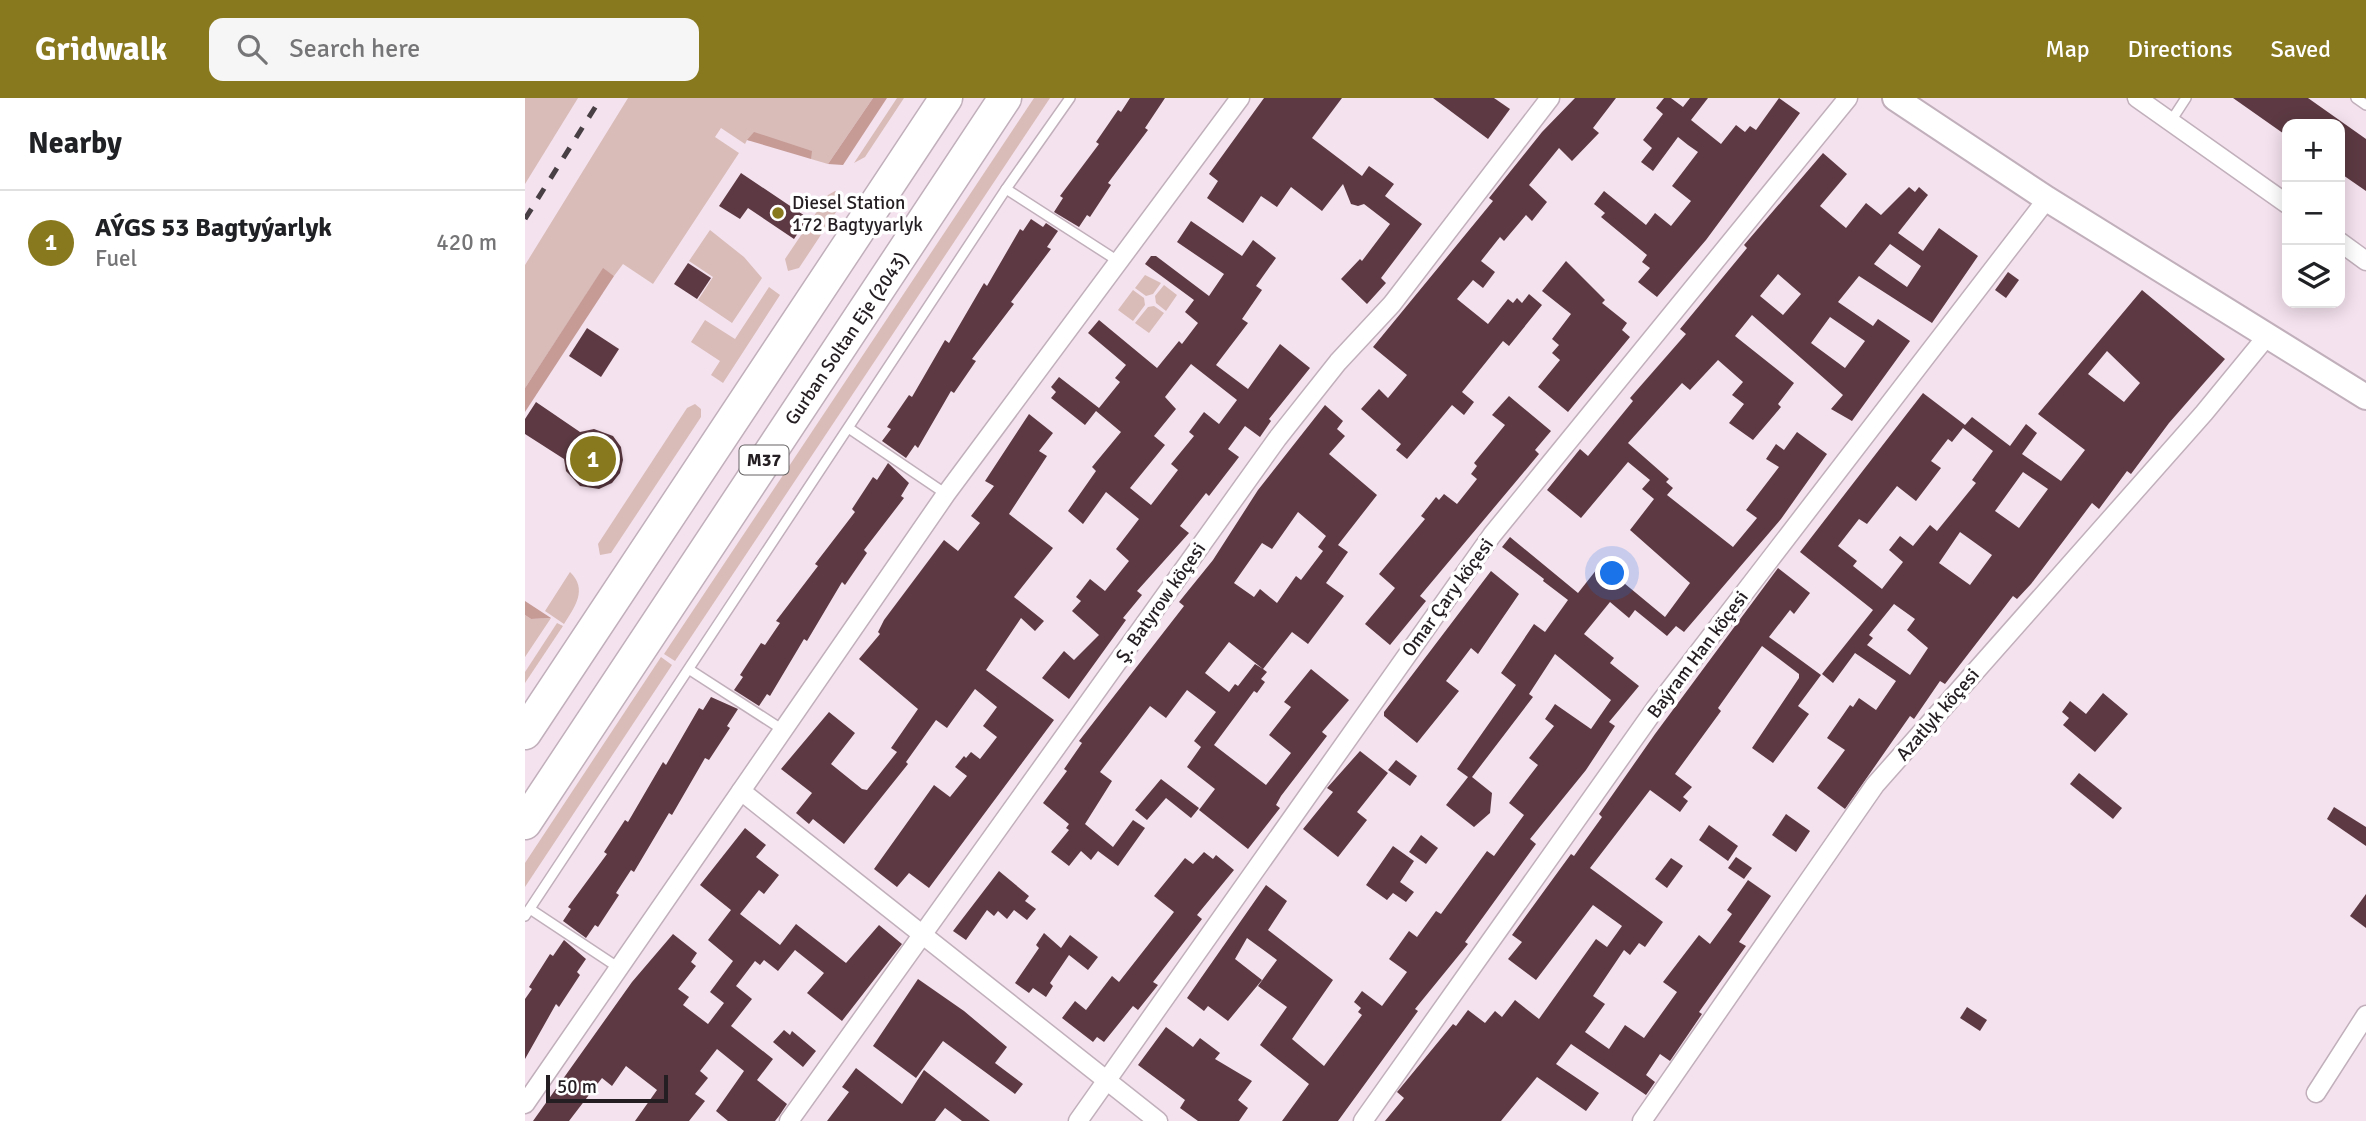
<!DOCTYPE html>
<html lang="en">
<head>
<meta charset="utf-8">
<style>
  body { margin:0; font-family:Signika,sans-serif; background:#f6f6f6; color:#202124 }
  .controls { position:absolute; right:21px; top:21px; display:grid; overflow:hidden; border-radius:14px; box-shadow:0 4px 18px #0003 }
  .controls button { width:63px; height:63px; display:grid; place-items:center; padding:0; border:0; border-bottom:2px solid #e0e0e0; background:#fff; color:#202124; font:35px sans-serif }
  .scale { position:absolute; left:21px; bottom:18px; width:122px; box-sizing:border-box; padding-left:7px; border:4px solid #241e22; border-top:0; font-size:19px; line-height:24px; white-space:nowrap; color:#241e22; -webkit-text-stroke:5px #fff; paint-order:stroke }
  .you { position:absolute; left:1088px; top:476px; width:24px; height:24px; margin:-18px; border:5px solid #fff; border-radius:50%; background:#1a73e8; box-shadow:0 0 0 10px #1a73e833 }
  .badge { display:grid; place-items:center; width:46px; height:46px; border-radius:50%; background:#88791e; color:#fff; font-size:23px; font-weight:700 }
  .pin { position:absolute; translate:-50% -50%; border:4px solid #fff; box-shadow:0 2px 7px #0006 }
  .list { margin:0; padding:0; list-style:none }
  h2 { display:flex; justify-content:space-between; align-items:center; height:91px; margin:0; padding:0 28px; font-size:30px }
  h2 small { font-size:23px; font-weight:400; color:#757577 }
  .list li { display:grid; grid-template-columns:46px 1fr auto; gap:21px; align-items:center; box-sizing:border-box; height:105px; padding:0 28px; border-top:2px solid #e0e0e0 }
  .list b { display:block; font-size:26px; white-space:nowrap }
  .list p { margin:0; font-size:23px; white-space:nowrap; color:#757577 }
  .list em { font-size:23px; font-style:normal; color:#757577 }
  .icon { flex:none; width:38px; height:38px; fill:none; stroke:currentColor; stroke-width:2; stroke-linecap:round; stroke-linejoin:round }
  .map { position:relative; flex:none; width:1841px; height:1023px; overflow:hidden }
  header { display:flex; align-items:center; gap:42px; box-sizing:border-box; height:98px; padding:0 35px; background:#88791e; color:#fff }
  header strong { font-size:33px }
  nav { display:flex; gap:38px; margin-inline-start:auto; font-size:24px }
  .search { width:490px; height:63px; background:#f6f6f6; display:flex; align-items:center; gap:18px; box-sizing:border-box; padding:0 24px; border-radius:14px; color:#757577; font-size:26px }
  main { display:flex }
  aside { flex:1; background:#fff }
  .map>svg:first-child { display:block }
  .green { fill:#d9bcb8 }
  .forest { fill:#c69b96 }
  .building { fill:#5d3a43; fill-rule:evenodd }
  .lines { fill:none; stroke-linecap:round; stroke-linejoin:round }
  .lane-casing { stroke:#c1b0bb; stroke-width:12 }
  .street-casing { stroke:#c1b0bb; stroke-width:21 }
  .secondary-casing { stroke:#c1b0bb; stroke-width:28 }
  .highway-casing { stroke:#c1b0bb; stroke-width:35 }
  .lane { stroke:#fff; stroke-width:9 }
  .street { stroke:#fff; stroke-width:18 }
  .secondary { stroke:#fff; stroke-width:24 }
  .highway { stroke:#fff; stroke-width:32 }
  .rail { stroke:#473f44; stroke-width:5; stroke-dasharray:12 12; stroke-linecap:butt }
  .poi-dot { fill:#88791e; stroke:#fff; stroke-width:2.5 }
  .labels { text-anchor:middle; stroke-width:7; stroke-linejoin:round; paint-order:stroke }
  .shield { fill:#fff; stroke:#666264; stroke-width:2 }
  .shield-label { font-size:18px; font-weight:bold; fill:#241e22 }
  .poi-label { font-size:19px; fill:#241e22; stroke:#fff; text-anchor:start }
  .street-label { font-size:19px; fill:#241e22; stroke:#fff }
</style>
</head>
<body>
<header>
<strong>Gridwalk</strong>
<div class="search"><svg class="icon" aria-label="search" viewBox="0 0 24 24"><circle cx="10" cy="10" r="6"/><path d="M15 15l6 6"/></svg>Search here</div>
<nav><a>Map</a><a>Directions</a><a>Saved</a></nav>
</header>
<main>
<aside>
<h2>Nearby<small></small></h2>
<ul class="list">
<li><span class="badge">1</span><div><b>AÝGS 53 Bagtyýarlyk</b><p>Fuel</p></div><em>420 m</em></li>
</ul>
</aside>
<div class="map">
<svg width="1841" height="1023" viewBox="0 0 1841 1023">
  <rect width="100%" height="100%" fill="#f4e2ee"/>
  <!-- green -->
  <g class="green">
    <path d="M0 0H53L0 86Z"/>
    <path d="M103 0H348L303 66 286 61V53L222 42 220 46 196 30 190 39 214 55 128 186 98 166 89 178 78 171 0 290V167Z"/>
    <path d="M372 0H379L340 59 329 65Z"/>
    <path d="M509 0H525L150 563 139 556Z"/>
    <path d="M310 93 317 97V105L274 170 263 173 260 161 303 97Z"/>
    <path d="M185 132 219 159 237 180 207 225 173 202 188 179 164 163Z"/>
    <path d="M620 177 636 185 628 196 621 198 610 190Z"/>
    <path d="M639 187 652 197 641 213 631 205 630 198Z"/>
    <path d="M244 189 255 197 198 285 186 277 195 263 166 244 180 222 210 241Z"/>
    <path d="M608 192 619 200 620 207 608 223 593 212Z"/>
    <path d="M629 208 639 215 624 235 610 225 623 209Z"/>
    <path d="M170 306 176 311V319L86 455 75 457 73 446 162 310Z"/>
    <path d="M45 474C63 491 50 509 39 526L20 513Z"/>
    <path d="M0 517 6 521 26 520 0 559Z"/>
    <path d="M32 525 38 528 0 585V574Z"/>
    <path d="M136 559 147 567 0 789V765Z"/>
  </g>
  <!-- forest -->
  <g class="forest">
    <path d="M348 0H362L318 67 303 66Z"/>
    <path d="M229 34 287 53 286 61 222 42Z"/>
    <path d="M78 170 89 178 0 314V290Z"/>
    <path d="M0 503 26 520 6 521 0 517Z"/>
  </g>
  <!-- building -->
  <g class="building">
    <path d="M605 0H640L620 30 623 32 583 85 586 87 565 119 562 117 554 129 529 114 538 100 535 98 574 46 571 44 593 12 596 14Z"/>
    <path d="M739 0H817L787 40 837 78 844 68 869 86 860 98 897 126 856 180 861 185 842 206 816 181 835 161 837 163 865 126 839 106 833 108 826 106 818 86 797 113 766 89 752 109 736 98 718 125 682 100 693 83 684 76Z"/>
    <path d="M908 0H969L985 11 963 41Z"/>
    <path d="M1050 0H1091L1068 30 1074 35 1047 63 1034 50 1004 87 1022 104 1007 123 1001 117 979 143 975 139 956 163 970 174 958 190 948 182 932 201 963 226 983 201 988 205 992 200 997 205 1004 196 1017 207 984 248 978 243 937 294 949 304 939 317 927 307 882 361 871 352 876 346 836 311 854 291 863 300 882 277 848 249 968 103 964 100 1017 34Z"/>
    <path d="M1139 0H1146L1158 9 1165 0H1183L1166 22 1196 46 1211 27 1220 34 1225 28 1231 32 1254 0 1275 15 1181 142 1132 199 1113 184 1125 170 1117 164 1122 157 1076 119 1080 115 1069 106 1079 93 1121 127 1130 115 1146 128 1166 103 1147 88 1173 54 1163 47 1153 39 1128 73 1116 64 1127 50 1118 42 1138 16 1131 10Z"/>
    <path d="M1708 0H1783L1841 41V93L1815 75V26H1762V38Z"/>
    <path d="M1298 55 1322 76 1295 108 1321 130 1341 105 1356 117 1384 89 1390 94 1394 89 1403 97 1373 135 1398 153 1414 130 1453 158 1407 225 1334 178 1313 204 1348 228 1353 221 1385 243 1327 323 1306 311 1318 297 1227 217 1210 238 1269 285 1253 306 1256 309 1228 342 1204 325 1219 306 1207 297 1218 284 1193 262 1165 292 1157 285 1103 345 1144 381 1141 384 1148 390 1142 397 1208 449 1232 420 1221 412 1254 369 1241 361 1251 346 1259 352 1272 334 1302 356 1256 421 1159 534 1151 528 1142 538 1110 512 1104 520 1085 504 1059 536 1089 560 1085 565 1114 588 1084 624 1090 628 1061 672 1005 741 1011 746 940 844 943 846 890 911 893 913 813 1023H757L784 986 735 947 762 909 733 888 752 862 722 840 710 861 737 882 703 923 683 908 679 913 662 900 741 787 762 803 743 832 808 882 767 941 799 968 837 917 833 914 836 910 829 904 837 893 857 908 882 874 864 861 884 833 892 839 911 813 916 816 962 753 969 758 999 717 984 705 1013 667 1004 660 1029 628 1020 621 1030 606 1066 631 1086 602 1030 556 1004 596 1008 599 947 679 967 695 965 715 949 729 921 707 943 679 932 671 991 587 976 575 1009 526 1020 534 1043 502 1018 483 1020 479 1019 481 977 449 985 439 1053 495 1076 466 1140 519 1165 485 1105 432 1129 401 1117 391 1125 382 1103 364 1056 420 1022 392 1055 351 1063 358 1108 303 1105 300 1161 236 1155 231 1222 150 1219 147ZM1365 146 1396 168 1382 189 1349 166ZM1253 176 1276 196 1258 217 1235 198ZM1305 219 1340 243 1320 270 1286 245Z"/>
    <path d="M216 75 283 120 269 141 223 110 215 121 194 108Z"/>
    <path d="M506 121 518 129 521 125 533 133 522 149 526 151 486 204 489 206 447 261 451 263 429 295 426 293 393 350 390 347 381 360 357 343 366 331 362 329 384 297 387 299 420 242 424 245 459 185 462 188 495 131 498 133Z"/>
    <path d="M666 123 717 158 728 142 751 160 731 188 737 192 717 221 723 225 691 267 723 291 755 246 785 270 744 321 746 323 735 339 720 328 703 351 714 359 684 398 681 395 655 428 664 435 612 493 617 497 598 520 601 522 544 601 517 580 539 553 549 562 574 537 547 513 556 503 551 499 565 481 580 493 604 463 591 451 614 421 581 394 558 426 543 413 571 373 567 369 596 334 571 313 560 327 526 300 531 294 526 289 534 279 574 310 595 284 590 280 601 267 563 235 574 222 632 270 654 243 657 246 673 225 660 214 669 202 620 166 626 158H631L684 198 699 176 652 144ZM666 266 712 302 694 326 679 314 664 334 669 338 646 366 653 372 626 407 605 390 640 347 629 338 651 311 640 299Z"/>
    <path d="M1041 163 1080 202 1077 205 1102 225 1097 232 1105 239 1043 314 1013 289 1035 262 1027 255 1034 247 1027 241 1046 216 1017 193Z"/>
    <path d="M163 165 186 180 172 201 149 186Z"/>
    <path d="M1483 174 1494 182 1481 200 1470 192Z"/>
    <path d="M1617 192 1700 261 1644 325 1606 376 1602 373 1574 411 1567 405 1506 486 1492 501 1488 498 1420 586 1415 583 1389 621 1385 618 1320 711 1292 690 1320 652 1302 640 1325 607 1328 609 1334 600 1351 612 1371 583 1330 555 1308 585 1297 576 1348 512 1275 454 1398 295 1440 327 1447 319 1485 348 1501 326 1512 335 1497 356 1536 383 1560 352 1513 316ZM1582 253 1615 285 1599 304 1563 276ZM1438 330 1468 353 1447 382 1451 385 1412 433 1405 427 1388 448 1375 438 1364 452 1378 464 1357 491 1328 468 1332 463 1313 448 1334 421 1342 426 1372 388 1391 403 1416 370 1406 363 1423 341 1427 344ZM1498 374 1523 391 1494 430 1470 413ZM1435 434 1467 457 1445 487 1414 465ZM1369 506 1390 521 1382 532 1403 550 1385 577 1342 547 1348 540 1344 537Z"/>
    <path d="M62 230 94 251 76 279 44 258Z"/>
    <path d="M984 298 1026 333 1010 352 1014 356 895 498 901 503 865 547 840 526 870 490 854 476 900 421 896 418 911 399 914 402 919 396 932 406 952 381 946 376 952 368 949 365 980 327 967 317Z"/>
    <path d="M11 304 55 334 69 331 88 338 96 349 98 362 95 375 87 385 74 391 55 388 41 373 39 361 0 336V321Z"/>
    <path d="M800 307 818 323 812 331 820 338 804 356 852 397 813 447 823 454 801 485 819 498 783 546 767 534 738 571 742 574 736 581 740 584 732 595 729 593 689 647 741 687 766 655 744 637 766 609 759 604 786 571 824 602 797 634 802 638 756 698 751 707 755 710 723 751 674 712 690 691 662 669 676 649 669 643 691 614 662 592 641 620 625 608 575 674 587 683 560 726 588 749 608 722 620 730 593 768 573 753 566 762 556 753 544 768 526 754 544 732 541 730 544 726 518 705 542 673 539 671 557 645 554 643 659 508 654 504 688 462 733 392ZM773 414 801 438 793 449 798 453 776 482 771 478 752 505 735 491 729 499 709 485 737 445 747 451ZM704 544 738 571 730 566 713 588 710 586 704 594 680 575Z"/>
    <path d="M504 316 528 335 514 353 522 358 484 416 528 450 489 499 519 523 510 533 496 520 461 572 529 622 404 790 384 775 372 789 349 771 409 687 425 699 442 678 430 669 439 658 441 660 446 654 455 661 472 639 458 628 472 609 450 591 422 630 411 622 381 664 383 666 319 746 288 721 284 726 271 715 287 695 256 671 304 614 330 635 306 666 337 691 342 692 372 654 366 650 393 611 334 561 355 536 353 534 359 522 419 442 433 453 455 425 446 418 469 388 460 383Z"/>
    <path d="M363 365 384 385 376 398 379 400 339 452 342 455 320 487 317 484 282 543 279 541 245 598 242 596 234 608 209 592 218 579 215 577 236 545 240 547 255 525 251 523 293 468 290 466 330 414 327 411 348 379 352 382Z"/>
    <path d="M1253 470 1285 495 1269 516 1265 512 1244 539 1296 577 1273 608 1284 616 1248 665 1227 650 1274 580V576L1237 548 1193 610 1196 613 1150 676 1167 689 1158 699 1163 703 1155 714 1125 692 1065 770 1138 824 1120 849 1114 845 1105 857 1099 852 1068 898 1080 906 1060 934 1084 951 1100 927 1119 940 1152 894 1138 884 1174 837 1185 846 1207 816 1202 812 1223 782 1246 798 1214 844 1221 848 1174 914 1177 916 1145 963 1135 956 1121 977 1130 984 1121 997 1046 946 1031 966 1074 995 1061 1013 1012 979 976 1023H860L879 1000 872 994 928 926 931 928 943 912 960 925 970 913 977 919 990 902 1014 921 1071 841 1082 849 1097 828 1068 807 1011 882 983 861 997 844 987 837 1046 756 1049 758 1077 719 1074 716 1130 636Z"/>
    <path d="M966 473 994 496 953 556 946 550 921 583 934 593 892 645 859 618V614Z"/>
    <path d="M1578 595 1603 616 1570 654 1538 627 1544 620 1537 614 1545 603 1561 616Z"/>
    <path d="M186 599 213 611 202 628 205 630 184 662 180 660 147 717 144 715 109 774 106 772 91 795 94 797 73 829 70 827 61 840 38 823 46 811 43 809 82 756 79 754 100 722 103 724 138 664 141 667 174 610 178 612Z"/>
    <path d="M835 653 863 675 832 714 842 722 813 759 778 731 808 694 802 690Z"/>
    <path d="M871 662 892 678 885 688 863 672Z"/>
    <path d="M1554 675 1597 710 1588 721 1545 686Z"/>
    <path d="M636 681 674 710 666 720 641 700 622 722 610 712Z"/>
    <path d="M1809 709 1841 729V748L1802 721Z"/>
    <path d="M1261 716 1285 733 1271 754 1247 737Z"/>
    <path d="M1184 727 1213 748 1203 763 1174 742Z"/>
    <path d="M220 730 241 747 231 759 254 777 239 796 234 792 215 816 255 847 271 826 321 865 354 827 377 846 317 923 282 895 299 875 270 852 253 873 239 862 235 867 230 863 211 888 227 901 206 928 248 961 232 982 262 1006 254 1018 250 1023H203L191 1013 219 973 192 951 175 973 183 980 170 996 180 1003 164 1023H110L132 992 101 968 87 988 77 980 44 1023H8L107 884 148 836 172 855 166 864 171 868 153 891 164 899 158 907 183 926 199 905 185 894 208 863 183 842 206 812 175 787Z"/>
    <path d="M896 737 913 750 901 766 884 754Z"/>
    <path d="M868 748 889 763 875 784 889 794 881 804 868 795 862 802 841 787Z"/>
    <path d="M679 754 688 761 691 757 709 772 672 817 677 821 628 884 633 887 613 912 608 908 579 944 572 939 568 944 537 920 550 903 561 912 587 878 594 884 649 814 629 798 660 760 668 766Z"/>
    <path d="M1211 759 1227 770 1219 781 1203 770Z"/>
    <path d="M1146 760 1158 768 1142 790 1130 781Z"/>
    <path d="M474 773 504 798 500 803 511 811 502 822 489 812 482 821 473 813 469 818 462 812 441 842 428 833Z"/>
    <path d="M1841 796V830L1825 818Z"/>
    <path d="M519 835 536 850 545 837 573 859 563 872 544 857 525 885 528 888 521 899 508 890 504 895 490 885 514 850 511 847Z"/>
    <path d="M39 842 61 861 52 874 55 877 34 909 31 906 0 961V901L7 891 4 889 25 856 28 858Z"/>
    <path d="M393 881 439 913 482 949 470 965 498 986 490 996 418 943 391 980 348 948Z"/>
    <path d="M1442 909 1462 922 1455 933 1435 920Z"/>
    <path d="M641 929 668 949 675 940 695 955 690 961 727 983 713 1002 723 1010 714 1023H673L655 1010 660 1002 613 967Z"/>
    <path d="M259 932 265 937 267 933 291 953 278 969 248 944Z"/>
    <path d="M331 970 377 1006 399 972 465 1023H437L420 1010 410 1023H302L324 994 317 989Z"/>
  </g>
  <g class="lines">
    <!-- lane casing -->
    <g class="lane-casing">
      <g id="lane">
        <path d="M1831 0 1841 7"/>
        <path d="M1646 23 1661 0"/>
        <path d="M481 91 593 163"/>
        <path d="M325 331 421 396"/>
        <path d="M165 572 258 632"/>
        <path d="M5 811 94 870"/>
        <path d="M0 818 481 91 545 0"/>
      </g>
    </g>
    <!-- street casing -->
    <g class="street-casing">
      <g id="street">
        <path d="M1612 0 1762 106"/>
        <path d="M1815 144 1841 163"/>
        <path d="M216 693 633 1023"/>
        <path d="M1791 995 1841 917"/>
        <path d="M0 1006 421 396 715 0"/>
        <path d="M264 1023 752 341 813 264 867 206 1025 0"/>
        <path d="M553 1023 967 437 1323 0"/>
        <path d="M838 1023 1130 611 1522 101"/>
        <path d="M1117 1023 1350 687 1679 315 1743 237"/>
      </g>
    </g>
    <!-- secondary casing -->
    <g class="secondary-casing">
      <path id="secondary" d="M1370 0 1522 101 1841 299"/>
    </g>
    <!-- highway casing -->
    <g class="highway-casing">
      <g id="highway">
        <path d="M0 635 421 0"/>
        <path d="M0 725 480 0"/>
      </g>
    </g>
    <!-- lane -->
    <use href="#lane" class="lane"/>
    <!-- street -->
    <use href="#street" class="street"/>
    <!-- secondary -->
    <use href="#secondary" class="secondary"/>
    <!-- highway -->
    <use href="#highway" class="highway"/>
    <!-- rail -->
    <path class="rail" d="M0 121 76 0"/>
  </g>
  <!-- markers -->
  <circle class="poi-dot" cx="253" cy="115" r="7"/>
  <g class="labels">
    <!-- shield labels -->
    <rect class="shield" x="214.5" y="347.5" width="49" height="29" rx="5"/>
    <g class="shield-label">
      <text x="239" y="368">M37</text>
    </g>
    <!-- poi labels -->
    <g class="poi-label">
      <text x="267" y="111">Diesel Station<tspan x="267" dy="22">172 Bagtyyarlyk</tspan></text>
    </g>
    <!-- street labels -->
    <g class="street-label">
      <text transform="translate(321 240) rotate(-56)" y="7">Gurban Soltan Eje (2043)</text>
      <text transform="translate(922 499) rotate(-54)" y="7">Omar Çary köçesi</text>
      <text transform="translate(635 504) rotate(-55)" y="7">Ş. Batyrow köçesi</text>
      <text transform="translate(1172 556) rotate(-53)" y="7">Baýram Han köçesi</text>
      <text transform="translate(1412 616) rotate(-49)" y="7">Azatlyk köçesi</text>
    </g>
  </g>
</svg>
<div class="controls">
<button>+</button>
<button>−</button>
<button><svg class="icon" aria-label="layers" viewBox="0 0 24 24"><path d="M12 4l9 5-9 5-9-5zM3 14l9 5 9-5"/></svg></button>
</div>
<div class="scale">50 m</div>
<div class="you"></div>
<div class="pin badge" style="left:68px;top:361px">1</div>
</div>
</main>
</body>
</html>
